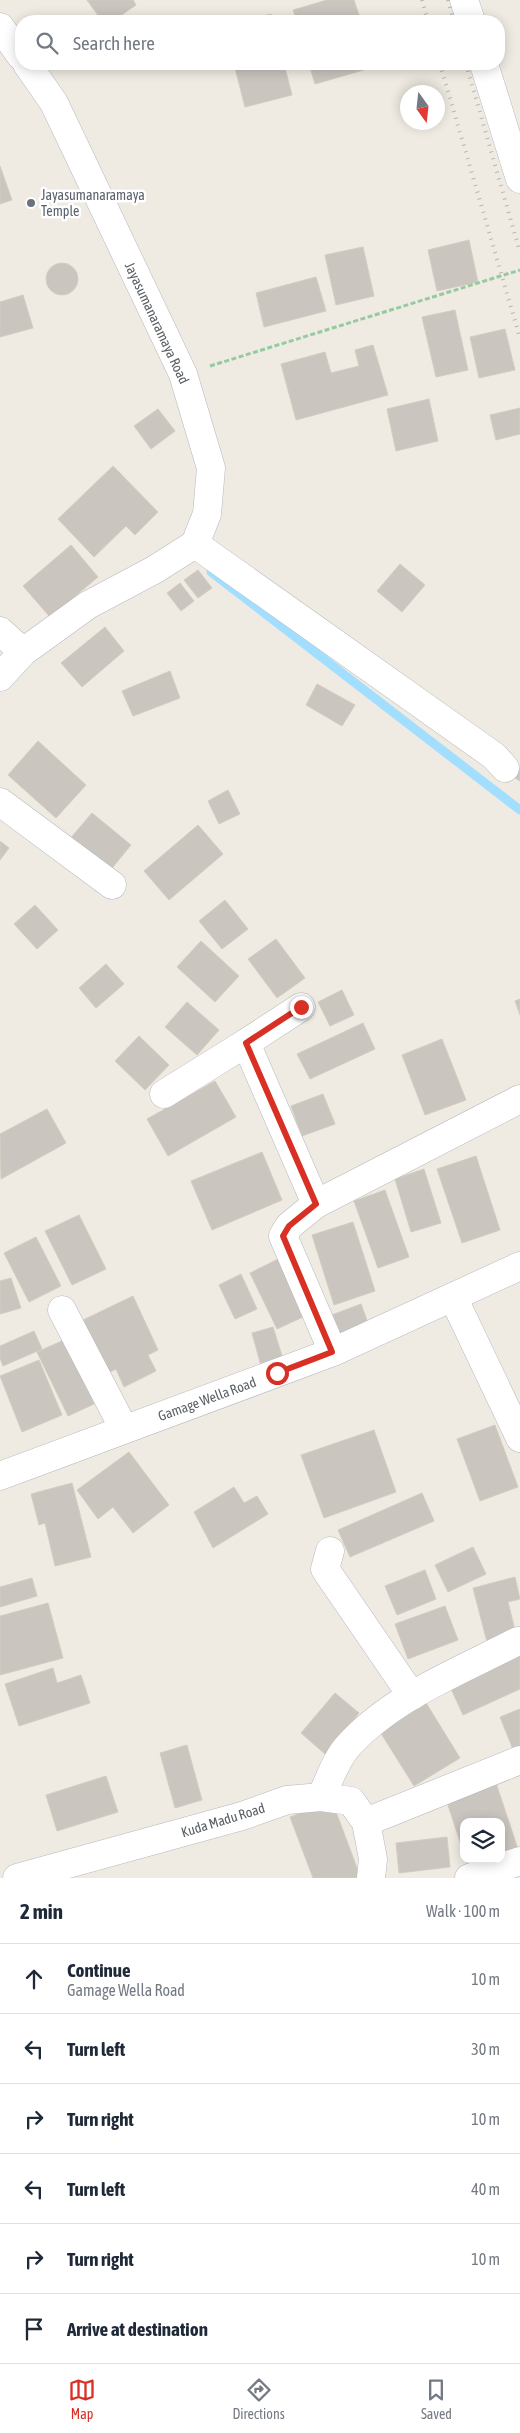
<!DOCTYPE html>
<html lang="en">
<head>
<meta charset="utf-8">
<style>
  body { margin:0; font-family:"Asap Condensed",sans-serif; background:#f2f2f3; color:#1f2937 }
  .controls { position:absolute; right:15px; bottom:15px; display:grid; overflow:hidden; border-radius:10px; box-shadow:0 2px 12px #0003 }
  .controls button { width:45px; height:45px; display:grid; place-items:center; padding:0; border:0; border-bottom:1px solid #e0e1e3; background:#fff; color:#1f2937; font:25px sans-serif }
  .compass { position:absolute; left:400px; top:85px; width:45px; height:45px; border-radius:50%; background:#fff; box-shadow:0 2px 12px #0003; rotate:165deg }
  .stop { position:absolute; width:15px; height:15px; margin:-11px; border:4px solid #d93025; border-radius:50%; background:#fff }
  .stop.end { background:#d93025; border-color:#fff; box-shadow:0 1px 5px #0008 }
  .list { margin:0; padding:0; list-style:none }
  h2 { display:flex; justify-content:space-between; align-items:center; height:65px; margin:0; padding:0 20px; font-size:21px }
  h2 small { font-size:16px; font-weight:400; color:#747a83 }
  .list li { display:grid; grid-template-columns:32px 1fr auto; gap:15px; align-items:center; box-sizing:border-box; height:70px; padding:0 20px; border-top:1px solid #e0e1e3 }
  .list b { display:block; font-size:19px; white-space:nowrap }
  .list p { margin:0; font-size:16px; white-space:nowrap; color:#747a83 }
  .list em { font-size:16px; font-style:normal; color:#747a83 }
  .icon { flex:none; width:28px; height:28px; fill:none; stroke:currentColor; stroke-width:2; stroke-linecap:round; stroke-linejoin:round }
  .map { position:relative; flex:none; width:520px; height:1878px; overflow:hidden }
  .search { position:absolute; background:#fff; box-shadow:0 2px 12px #0003; left:15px; right:15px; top:15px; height:55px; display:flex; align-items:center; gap:12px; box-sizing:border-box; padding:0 18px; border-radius:20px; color:#747a83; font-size:19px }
  .sheet { height:485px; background:#fff }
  nav { display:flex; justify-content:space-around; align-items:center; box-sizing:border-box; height:70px; border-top:1px solid #e0e1e3; background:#fff; font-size:14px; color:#747a83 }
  nav a { display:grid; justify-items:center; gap:2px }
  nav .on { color:#d93025 }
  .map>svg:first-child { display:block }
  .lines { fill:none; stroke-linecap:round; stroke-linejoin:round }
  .stream { stroke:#a2deff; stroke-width:9 }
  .building { fill:#cac5bf; stroke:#d4ccc0 }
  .minor-casing { stroke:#b5b9be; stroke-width:29 }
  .path { stroke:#94cb9f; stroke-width:3; stroke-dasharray:5 2.5; stroke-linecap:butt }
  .minor { stroke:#fff; stroke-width:28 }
  .rail { stroke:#b4b5b5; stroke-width:4; stroke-dasharray:1 6; stroke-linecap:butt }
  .route { stroke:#d93025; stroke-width:6 }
  .worship-dot { fill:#6b7280; stroke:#fff; stroke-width:2 }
  .labels { text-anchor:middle; stroke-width:5; stroke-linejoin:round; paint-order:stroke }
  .worship-label { font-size:14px; fill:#5b616d; stroke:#fff; text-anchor:start }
  .street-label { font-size:14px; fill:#5a6064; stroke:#fff }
</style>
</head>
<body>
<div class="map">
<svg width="520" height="1878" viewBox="0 0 520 1878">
  <rect width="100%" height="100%" fill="#efebe2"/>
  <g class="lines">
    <!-- stream -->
    <path class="stream" d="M211 572 520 810"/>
  </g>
  <!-- building -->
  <g class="building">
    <path d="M87 0H133L136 5 113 21H102Z"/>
    <path d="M327 0H354L361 21H297L293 10Z"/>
    <path d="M271 14 273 21H244Z"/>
    <path d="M234 64H284L292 95 245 107Z"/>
    <path d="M309 64H373L374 67 315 84Z"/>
    <path d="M0 166 12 200 0 204Z"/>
    <path d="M469 240 478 282 437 291 428 250Z"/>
    <path d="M363 247 374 296 336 305 325 255Z"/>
    <circle cx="62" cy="279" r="16"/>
    <path d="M316 277 326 311 264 327 256 293Z"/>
    <path d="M23 295 33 328 0 337V302Z"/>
    <path d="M455 310 468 370 436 377 422 317Z"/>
    <path d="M505 329 515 370 479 378 470 337Z"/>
    <path d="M373 345 388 395 296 420 281 364 325 352 331 373 359 366 355 350Z"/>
    <path d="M429 399 438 441 396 451 387 409Z"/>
    <path d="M520 408V434L496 440 490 415Z"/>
    <path d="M158 409 175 431 151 449 134 426Z"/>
    <path d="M113 466 158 512 135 535 126 526 94 557 58 519Z"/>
    <path d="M71 545 98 577 50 617 23 586Z"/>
    <path d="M400 564 425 585 402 612 377 591Z"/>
    <path d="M198 570 212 588 198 598 184 580Z"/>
    <path d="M180 583 194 601 181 611 167 593Z"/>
    <path d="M105 627 124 651 82 687 61 663Z"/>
    <path d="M170 671 180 698 133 716 122 691Z"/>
    <path d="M317 684 355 705 342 726 306 705Z"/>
    <path d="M38 741 86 785 56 818 8 775Z"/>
    <path d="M520 769V781L515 778Z"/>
    <path d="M228 790 240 814 219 824 208 801Z"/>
    <path d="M92 813 131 845 108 873 69 840Z"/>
    <path d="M198 825 223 854 169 900 144 871Z"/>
    <path d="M0 841 9 848 0 860Z"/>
    <path d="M225 900 248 929 222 949 199 921Z"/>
    <path d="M35 905 58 930 37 949 14 924Z"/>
    <path d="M276 939 305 978 277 998 248 959Z"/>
    <path d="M201 941 239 976 215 1002 177 967Z"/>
    <path d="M106 964 124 984 96 1008 79 988Z"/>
    <path d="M342 990 354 1015 330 1026 318 1002Z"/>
    <path d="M520 999V1015L515 1001Z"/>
    <path d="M187 1002 219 1030 197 1055 165 1027Z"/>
    <path d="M363 1023 375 1049 310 1079 297 1054Z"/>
    <path d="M139 1036 169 1065 145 1090 115 1061Z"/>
    <path d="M442 1039 466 1100 425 1115 402 1055Z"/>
    <path d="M215 1081 236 1117 168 1156 147 1119Z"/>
    <path d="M323 1094 335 1124 302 1136 291 1106Z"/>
    <path d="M47 1109 66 1143 1 1179 0 1134Z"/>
    <path d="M262 1152 282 1200 212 1230 191 1181Z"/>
    <path d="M476 1156 500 1230 462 1243 437 1169Z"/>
    <path d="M424 1169 441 1223 411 1232 395 1179Z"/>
    <path d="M385 1190 409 1257 378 1268 354 1201Z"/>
    <path d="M79 1215 106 1269 72 1285 45 1231Z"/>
    <path d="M353 1222 375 1291 334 1305 312 1235Z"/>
    <path d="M36 1237 61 1286 29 1302 4 1253Z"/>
    <path d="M278 1259 305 1316 277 1329 250 1273Z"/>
    <path d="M241 1274 257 1309 235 1319 219 1285Z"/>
    <path d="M11 1278 21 1308 0 1314V1281Z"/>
    <path d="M133 1296 158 1350 148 1355 156 1371 124 1387 116 1369 106 1374 81 1321Z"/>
    <path d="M361 1304 371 1331 338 1343 329 1316Z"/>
    <path d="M273 1327 283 1359 261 1366 252 1333Z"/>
    <path d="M34 1331 42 1349 3 1366 0 1358V1346Z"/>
    <path d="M64 1340 94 1404 68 1416 37 1352Z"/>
    <path d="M39 1360 62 1415 22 1432 0 1376Z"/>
    <path d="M495 1425 518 1487 480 1501 457 1439Z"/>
    <path d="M374 1430 396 1492 324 1518 301 1455Z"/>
    <path d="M129 1452 169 1505 133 1533 113 1507 98 1519 77 1490Z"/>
    <path d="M72 1483 91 1557 55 1566 45 1523 39 1525 31 1494Z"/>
    <path d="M234 1487 244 1503 257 1496 268 1514 213 1548 194 1512Z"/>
    <path d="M422 1493 434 1521 350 1557 338 1530Z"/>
    <path d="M473 1547 486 1574 448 1592 435 1565Z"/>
    <path d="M425 1570 436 1599 397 1615 385 1586Z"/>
    <path d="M515 1577 520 1599 508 1602 516 1634 487 1642 473 1588Z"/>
    <path d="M32 1578 37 1596 0 1607V1587Z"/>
    <path d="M48 1603 63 1658 0 1675V1616Z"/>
    <path d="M445 1606 458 1640 408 1659 395 1624Z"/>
    <path d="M520 1649V1689L463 1715 448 1682Z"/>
    <path d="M53 1668 57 1683 81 1675 90 1703 19 1726 5 1684Z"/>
    <path d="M335 1693 359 1713 325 1754 301 1733Z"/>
    <path d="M423 1698 460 1758 414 1786 377 1727Z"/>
    <path d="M520 1709V1749L514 1752 500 1717Z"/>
    <path d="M187 1745 202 1800 175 1808 160 1753Z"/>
    <path d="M106 1776 118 1812 57 1831 46 1795Z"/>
    <path d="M496 1783 518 1849 501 1855V1822H464V1854L446 1799Z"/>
    <path d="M332 1801 360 1876 354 1878H313L290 1817Z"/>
    <path d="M447 1837 450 1867 399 1873 396 1843Z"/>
    <path d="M466 1859H487L468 1866Z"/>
  </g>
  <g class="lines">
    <!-- minor casing -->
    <g class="minor-casing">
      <g id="minor">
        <path d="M464 0 471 21"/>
        <path d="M0 27 21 56"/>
        <path d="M484 64 520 179"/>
        <path d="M195 544 494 756 505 768"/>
        <path d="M0 631 23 652"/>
        <path d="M0 677 23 652 88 605 154 570 195 544 207 514 211 468 183 374 54 103 27 64"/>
        <path d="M0 802 112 885"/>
        <path d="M246 1043 301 1007"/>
        <path d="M164 1094 246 1043 316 1204 289 1226 283 1236 333 1352"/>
        <path d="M316 1204 520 1099"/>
        <path d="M453 1297 520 1438"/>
        <path d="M62 1310 124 1429"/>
        <path d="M0 1476 333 1352 520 1266"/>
        <path d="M330 1551 325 1569 412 1696"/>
        <path d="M321 1797C329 1781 336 1759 348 1746 392 1697 460 1671 518 1641"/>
        <path d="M366 1822 520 1760"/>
        <path d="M17 1878 242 1816 287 1800 321 1797 351 1801 366 1822 373 1859 371 1878"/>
        <path d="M469 1878 520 1861"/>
      </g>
    </g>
    <!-- path -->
    <path class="path" d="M210 366 520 270"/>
    <!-- minor -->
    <use href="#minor" class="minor"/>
    <!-- rail -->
    <g class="rail">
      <path d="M422 0 428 21"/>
      <path d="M448 0 454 21"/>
      <path d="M440 64 520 338"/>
      <path d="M466 64 520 252"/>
    </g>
  </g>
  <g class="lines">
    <!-- route -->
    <path class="route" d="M277 1373 332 1352 283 1236 289 1226 316 1204 246 1043 301 1007"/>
  </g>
  <!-- markers -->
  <circle class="worship-dot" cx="31" cy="203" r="5"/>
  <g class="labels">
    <!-- worship labels -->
    <g class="worship-label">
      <text x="41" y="200">Jayasumanaramaya<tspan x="41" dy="16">Temple</tspan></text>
    </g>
    <!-- street labels -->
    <g class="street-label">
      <text transform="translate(157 323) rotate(65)" y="5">Jayasumanaramaya Road</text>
      <text transform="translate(207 1399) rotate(-20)" y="5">Gamage Wella Road</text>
      <text transform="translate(223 1820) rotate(-17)" y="5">Kuda Madu Road</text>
    </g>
  </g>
</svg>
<div class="controls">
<button><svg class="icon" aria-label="layers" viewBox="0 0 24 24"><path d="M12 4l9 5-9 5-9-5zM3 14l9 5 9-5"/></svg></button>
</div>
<svg class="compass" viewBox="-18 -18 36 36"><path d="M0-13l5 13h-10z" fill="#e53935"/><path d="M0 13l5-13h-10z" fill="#747a83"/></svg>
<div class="stop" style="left:277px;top:1373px"></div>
<div class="stop end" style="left:301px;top:1007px"></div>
<div class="search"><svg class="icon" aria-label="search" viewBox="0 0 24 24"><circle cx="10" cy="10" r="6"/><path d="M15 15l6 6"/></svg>Search here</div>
</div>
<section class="sheet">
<h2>2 min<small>Walk · 100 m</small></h2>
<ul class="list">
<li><svg class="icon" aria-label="ahead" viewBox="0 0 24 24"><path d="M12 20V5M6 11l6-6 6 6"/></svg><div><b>Continue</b><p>Gamage Wella Road</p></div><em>10 m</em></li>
<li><svg class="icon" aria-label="left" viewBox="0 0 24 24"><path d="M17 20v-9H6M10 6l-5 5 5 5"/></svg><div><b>Turn left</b></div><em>30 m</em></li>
<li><svg class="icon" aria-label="right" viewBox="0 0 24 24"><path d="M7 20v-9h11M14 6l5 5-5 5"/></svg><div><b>Turn right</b></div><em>10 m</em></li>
<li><svg class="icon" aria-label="left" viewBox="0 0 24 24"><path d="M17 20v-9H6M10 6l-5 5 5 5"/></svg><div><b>Turn left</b></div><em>40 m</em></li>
<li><svg class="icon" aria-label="right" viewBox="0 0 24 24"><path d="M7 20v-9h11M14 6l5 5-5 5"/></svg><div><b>Turn right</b></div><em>10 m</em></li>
<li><svg class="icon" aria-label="arrive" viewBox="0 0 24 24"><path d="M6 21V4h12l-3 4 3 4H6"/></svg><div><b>Arrive at destination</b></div></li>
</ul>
</section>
<nav>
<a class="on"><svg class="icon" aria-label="map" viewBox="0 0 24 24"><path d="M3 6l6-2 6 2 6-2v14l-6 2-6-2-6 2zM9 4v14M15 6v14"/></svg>Map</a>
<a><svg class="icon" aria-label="directions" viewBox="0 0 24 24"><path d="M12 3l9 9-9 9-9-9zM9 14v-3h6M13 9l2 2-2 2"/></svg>Directions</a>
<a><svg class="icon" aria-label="saved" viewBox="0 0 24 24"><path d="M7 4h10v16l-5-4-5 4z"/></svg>Saved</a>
</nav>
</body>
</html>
